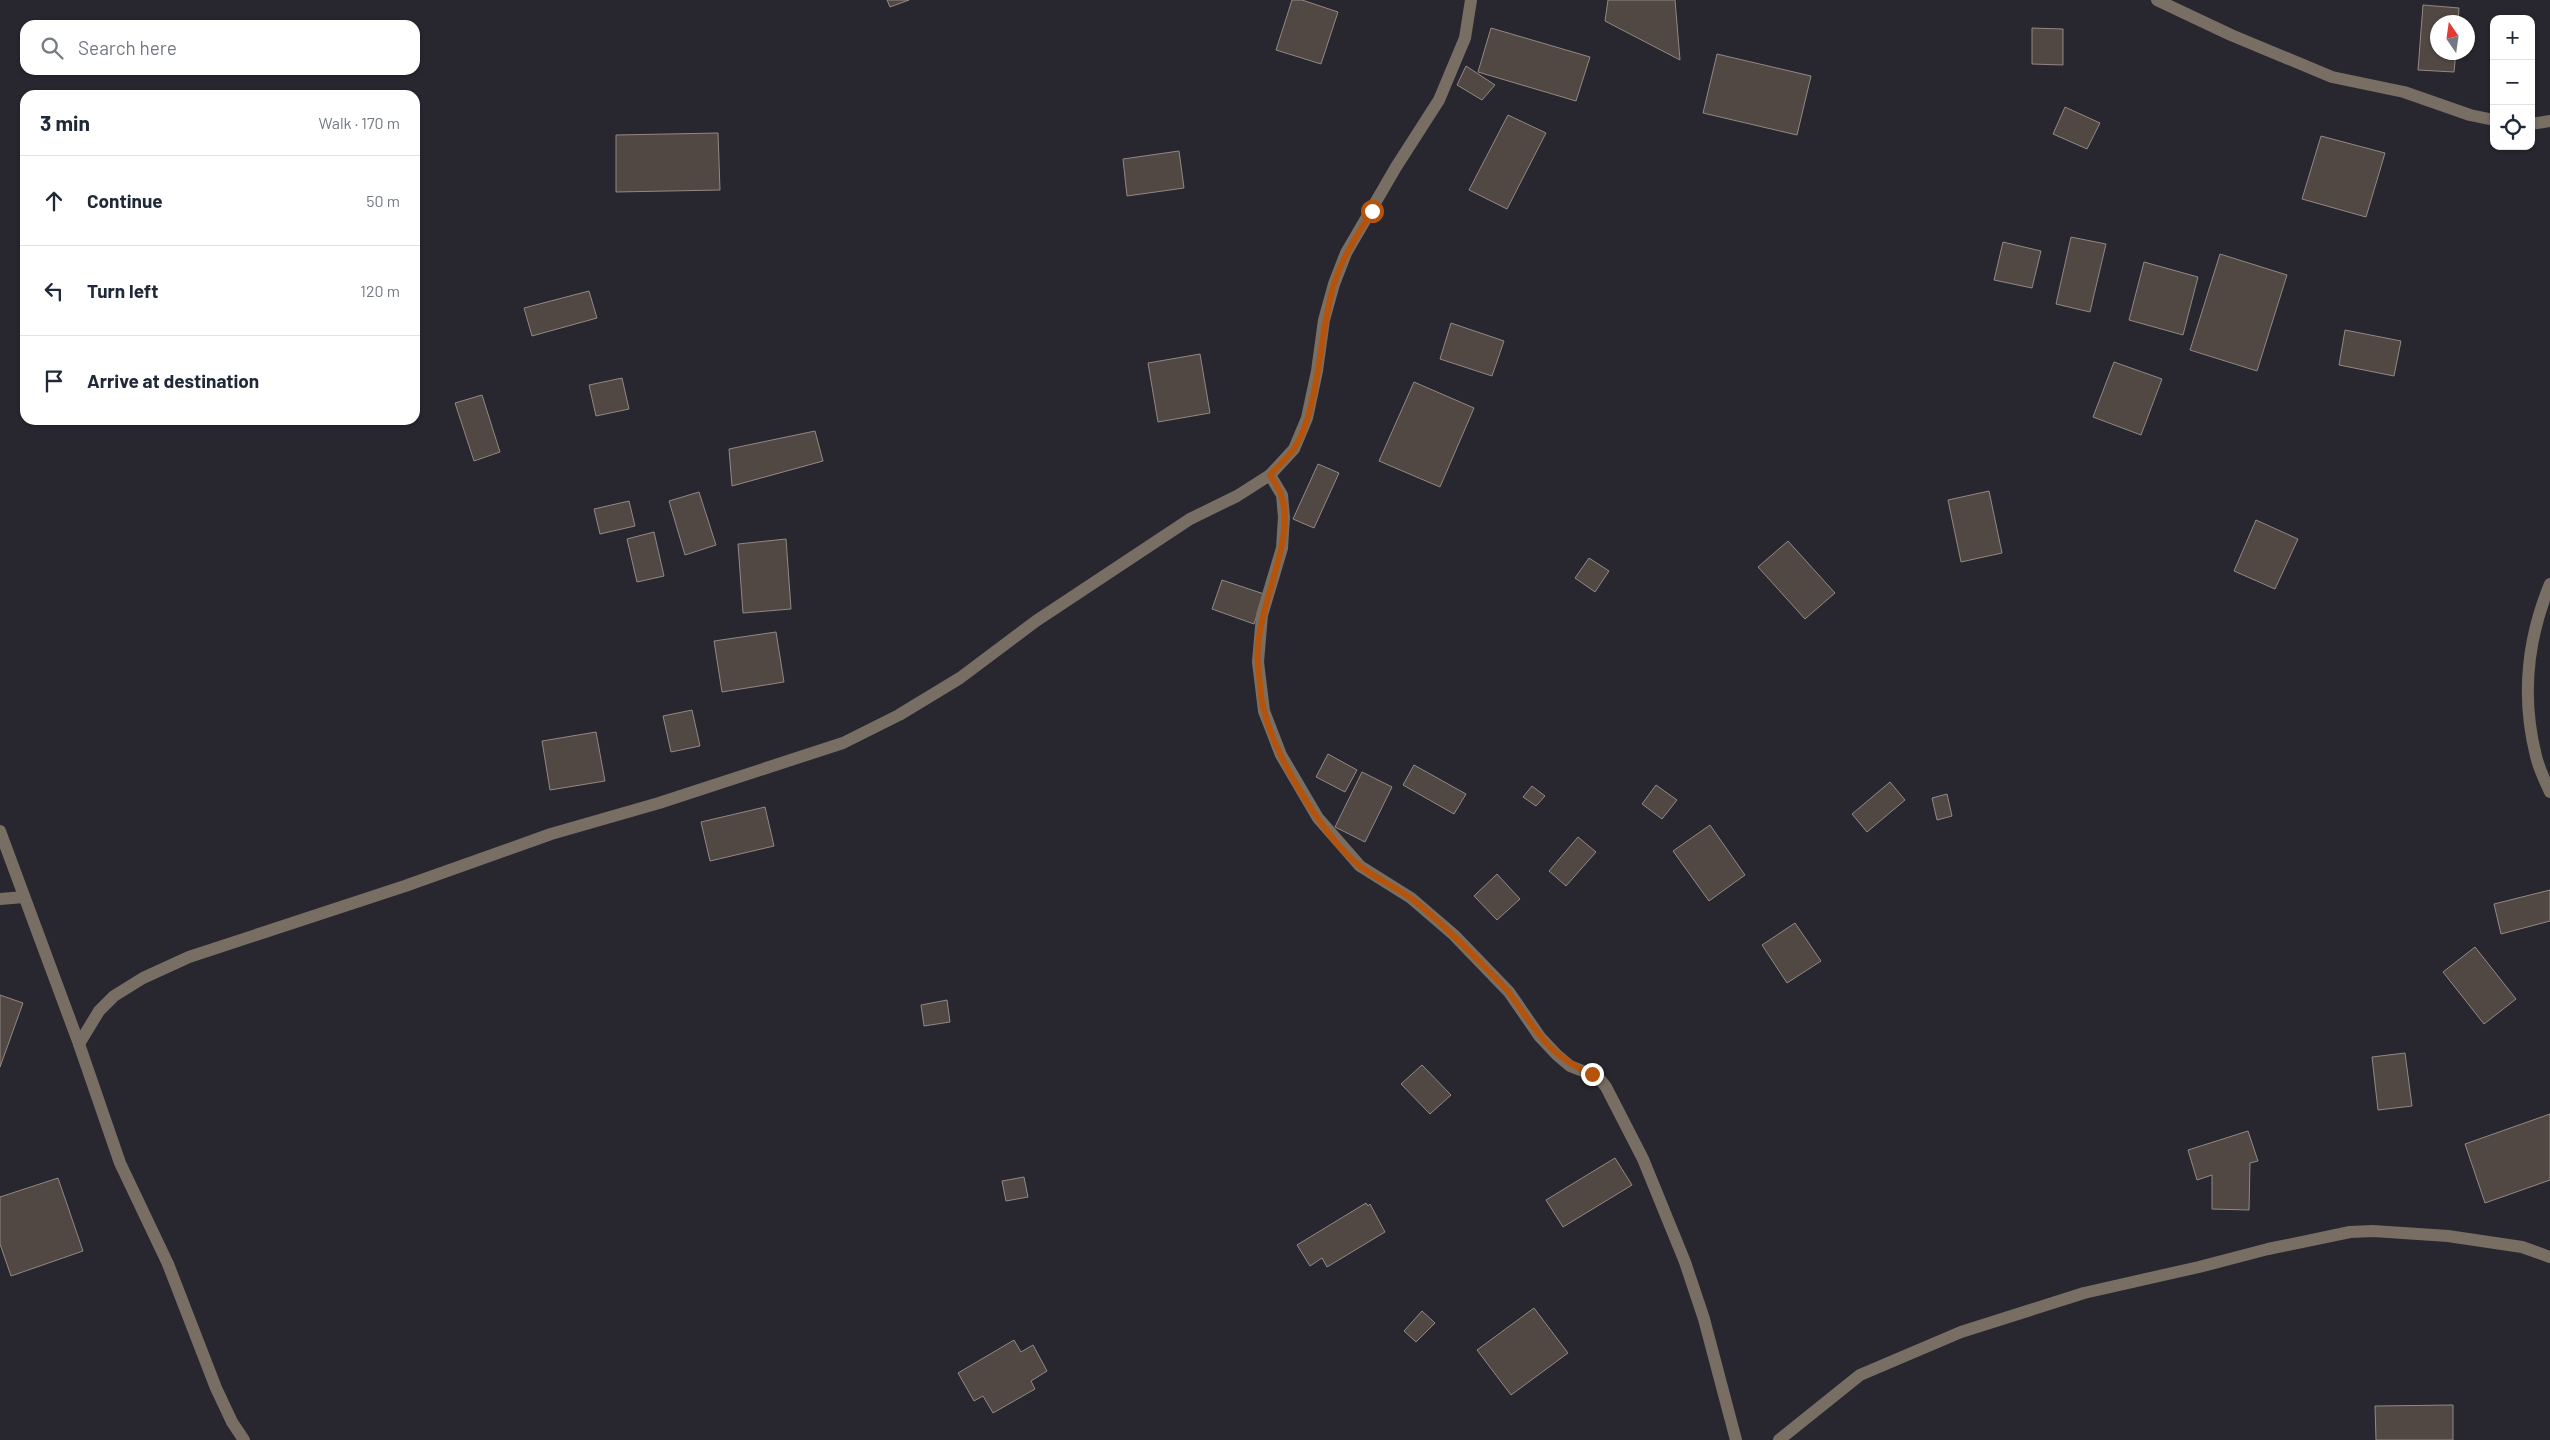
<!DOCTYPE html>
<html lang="en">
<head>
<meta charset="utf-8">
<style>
  body { margin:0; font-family:Barlow,sans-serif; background:#f6f6f7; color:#1f2937 }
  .controls { position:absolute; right:15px; top:15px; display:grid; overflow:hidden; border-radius:10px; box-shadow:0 1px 4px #0004 }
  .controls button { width:45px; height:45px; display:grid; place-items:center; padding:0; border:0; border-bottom:1px solid #e0e1e3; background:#fff; color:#1f2937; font:25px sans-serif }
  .compass { position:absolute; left:2430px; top:15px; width:45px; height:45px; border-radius:50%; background:#fff; box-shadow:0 1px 4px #0004; rotate:347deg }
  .stop { position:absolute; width:15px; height:15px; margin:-11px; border:4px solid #b45309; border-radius:50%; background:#fff }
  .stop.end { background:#b45309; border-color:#fff; box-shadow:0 1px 5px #0008 }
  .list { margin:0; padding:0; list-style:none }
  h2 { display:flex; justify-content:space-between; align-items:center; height:65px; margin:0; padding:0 20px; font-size:21px }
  h2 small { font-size:16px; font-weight:400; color:#747a83 }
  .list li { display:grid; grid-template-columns:32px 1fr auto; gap:15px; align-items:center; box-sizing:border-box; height:90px; padding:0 20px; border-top:1px solid #e0e1e3 }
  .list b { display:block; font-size:19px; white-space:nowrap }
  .list em { font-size:16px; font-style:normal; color:#747a83 }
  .icon { flex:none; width:28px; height:28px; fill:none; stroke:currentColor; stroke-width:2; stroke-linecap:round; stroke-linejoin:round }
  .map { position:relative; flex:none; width:2550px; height:1440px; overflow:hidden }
  .search { position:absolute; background:#fff; box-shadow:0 1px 4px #0004; left:20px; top:20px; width:400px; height:55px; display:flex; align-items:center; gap:12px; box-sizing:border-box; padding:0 18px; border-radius:15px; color:#747a83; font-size:19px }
  .panel { position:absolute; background:#fff; box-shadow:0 1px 4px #0004; left:20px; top:90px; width:400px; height:335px; border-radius:15px }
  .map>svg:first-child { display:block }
  .building { fill:#514843; stroke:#938884 }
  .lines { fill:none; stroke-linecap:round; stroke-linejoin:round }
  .minor { stroke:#796e64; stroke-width:12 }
  .route { stroke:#b45309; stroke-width:6 }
</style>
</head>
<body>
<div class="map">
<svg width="2550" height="1440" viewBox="0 0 2550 1440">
  <rect width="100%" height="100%" fill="#28272f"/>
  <!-- building -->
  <g class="building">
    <path d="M887 0H909L890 7Z"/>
    <path d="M1292 0H1302L1338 12 1321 64 1276 50Z"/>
    <path d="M1608 0H1675L1680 60 1605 21Z"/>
    <path d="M2423 5 2459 8 2458 22H2438V52H2456L2454 72 2418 70Z"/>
    <path d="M1491 28 1590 57 1576 101 1478 72Z"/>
    <path d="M2032 28 2063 29V65L2032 64Z"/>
    <path d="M1717 54 1811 76 1797 135 1703 113Z"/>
    <path d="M1466 66 1495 85 1482 100 1457 85Z"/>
    <path d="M2065 107 2100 123 2087 149 2053 134Z"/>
    <path d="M1508 115 1546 133 1507 209 1469 190Z"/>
    <path d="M718 133 720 190 616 192V135Z"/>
    <path d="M2321 136 2385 153 2366 217 2302 199Z"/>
    <path d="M1179 151 1184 188 1127 196 1123 159Z"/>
    <path d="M2071 237 2106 244 2090 312 2056 304Z"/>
    <path d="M2003 242 2041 251 2032 288 1994 280Z"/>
    <path d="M2220 254 2287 275 2257 371 2190 350Z"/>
    <path d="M2144 262 2198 277 2183 335 2129 320Z"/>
    <path d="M589 291 597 318 532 336 524 308Z"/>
    <path d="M1451 323 1504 341 1492 376 1440 359Z"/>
    <path d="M2345 330 2401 341 2394 376 2339 365Z"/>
    <path d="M1200 354 1210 413 1158 422 1148 363Z"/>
    <path d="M2114 362 2162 379 2141 435 2093 417Z"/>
    <path d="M622 378 629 409 596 416 589 385Z"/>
    <path d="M1414 382 1474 408 1440 487 1379 461Z"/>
    <path d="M482 395 500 452 474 461 455 403Z"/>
    <path d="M815 431 823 461 732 486 729 449Z"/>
    <path d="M1318 464 1339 473 1314 528 1293 519Z"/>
    <path d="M1989 491 2002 553 1961 562 1948 500Z"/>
    <path d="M699 492 716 545 685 555 669 501Z"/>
    <path d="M629 501 635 526 600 534 594 509Z"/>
    <path d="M2256 520 2298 539 2275 589 2234 571Z"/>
    <path d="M654 532 664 576 637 582 627 539Z"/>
    <path d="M786 539 791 609 743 613 738 544Z"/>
    <path d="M1788 541 1835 593 1805 619 1758 567Z"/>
    <path d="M1589 558 1609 571 1595 592 1575 578Z"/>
    <path d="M1222 580 1264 594 1254 624 1212 609Z"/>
    <path d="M776 632 784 682 722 692 714 641Z"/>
    <path d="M692 710 700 746 671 752 663 716Z"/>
    <path d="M596 732 605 781 550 790 542 741Z"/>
    <path d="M1328 754 1357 770 1345 792 1316 777Z"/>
    <path d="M1414 765 1466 794 1454 814 1403 785Z"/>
    <path d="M1362 772 1392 787 1365 842 1335 827Z"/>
    <path d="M1890 782 1905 800 1867 832 1852 814Z"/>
    <path d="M1656 785 1677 800 1662 819 1642 804Z"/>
    <path d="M1532 786 1545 796 1536 806 1523 797Z"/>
    <path d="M1947 794 1952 816 1937 820 1932 798Z"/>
    <path d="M765 807 774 846 710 861 701 822Z"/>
    <path d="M1710 825 1745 875 1709 901 1673 851Z"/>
    <path d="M1578 837 1596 852 1566 886 1549 871Z"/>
    <path d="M1497 874 1520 899 1497 920 1474 896Z"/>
    <path d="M2550 890V921L2501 934 2494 904Z"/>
    <path d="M1795 923 1821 961 1787 983 1762 945Z"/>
    <path d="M2475 947 2516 999 2484 1024 2443 972Z"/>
    <path d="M0 995 23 1003 0 1067Z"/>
    <path d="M947 1000 950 1022 924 1026 921 1005Z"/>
    <path d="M2405 1053 2412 1106 2378 1110 2372 1057Z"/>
    <path d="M1422 1065 1451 1095 1430 1114 1401 1084Z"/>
    <path d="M2550 1114V1180L2485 1203 2465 1144Z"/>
    <path d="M2248 1131 2258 1161 2250 1163 2249 1210 2212 1209V1175L2197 1180 2188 1150Z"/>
    <path d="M1615 1158 1632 1185 1563 1227 1546 1200Z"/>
    <path d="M1024 1177 1028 1197 1006 1201 1002 1181Z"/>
    <path d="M58 1178 83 1251 11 1276 0 1244V1197Z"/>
    <path d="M1366 1203 1368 1206 1370 1204 1385 1232 1327 1267 1322 1258 1310 1266 1297 1245Z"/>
    <path d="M1534 1308 1568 1353 1511 1395 1477 1350Z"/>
    <path d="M1422 1311 1435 1323 1416 1342 1404 1331Z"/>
    <path d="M1014 1340 1021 1352 1033 1345 1047 1371 1031 1381 1035 1389 993 1413 983 1396 974 1401 958 1373Z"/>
    <path d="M2453 1405V1440H2376L2375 1406Z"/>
  </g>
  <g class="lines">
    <!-- minor -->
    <g class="minor">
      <path d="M2157 0 2231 35 2332 77 2404 92 2470 115 2494 120"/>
      <path d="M2531 124 2550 121"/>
      <path d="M1270 475 1282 495 1284 517 1282 548 1262 615 1258 662 1264 711 1281 755 1318 818 1360 866 1411 898 1454 935 1509 992 1540 1037 1557 1055 1570 1066 1598 1077 1606 1087 1643 1159 1685 1262 1704 1319 1736 1440"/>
      <path d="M2550 584C2527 640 2521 697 2536 756 2539 769 2545 781 2550 792"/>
      <path d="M0 831 79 1044 120 1163 168 1264 216 1388 232 1422 244 1440"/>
      <path d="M0 899 24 897"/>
      <path d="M79 1044 99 1011 114 996 143 978 189 957 405 886 551 834 659 803 843 743 899 715 960 678 1036 621 1190 519 1237 496 1270 475 1294 449 1307 418 1317 371 1324 320 1334 284 1346 253 1396 167 1439 100 1465 38 1471 0"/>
      <path d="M1779 1440 1860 1375 1961 1332 2084 1293 2199 1267 2268 1249 2350 1232 2373 1231 2448 1236 2522 1247 2550 1257"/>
    </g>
  </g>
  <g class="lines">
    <!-- route -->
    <path class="route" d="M1372 211C1358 234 1342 258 1334 284 1319 331 1320 412 1293 450 1286 459 1278 467 1270 475 1274 481 1279 488 1281 495 1298 541 1252 613 1258 666 1260 680 1260 697 1264 711 1276 758 1323 837 1361 867 1377 879 1396 887 1412 899 1436 917 1458 940 1479 961 1489 972 1501 982 1510 994 1537 1031 1547 1055 1592 1074"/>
  </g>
</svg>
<div class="controls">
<button>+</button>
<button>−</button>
<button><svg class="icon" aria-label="locate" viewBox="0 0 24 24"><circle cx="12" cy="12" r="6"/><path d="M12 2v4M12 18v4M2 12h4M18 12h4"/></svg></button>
</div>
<svg class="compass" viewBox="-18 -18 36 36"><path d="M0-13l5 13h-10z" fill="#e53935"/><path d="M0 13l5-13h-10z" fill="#747a83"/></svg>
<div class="stop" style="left:1372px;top:211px"></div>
<div class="stop end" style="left:1592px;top:1074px"></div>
<div class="search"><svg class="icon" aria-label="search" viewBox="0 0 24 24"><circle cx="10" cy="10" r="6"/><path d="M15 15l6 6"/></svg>Search here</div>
<section class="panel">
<h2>3 min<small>Walk · 170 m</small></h2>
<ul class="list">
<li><svg class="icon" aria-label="ahead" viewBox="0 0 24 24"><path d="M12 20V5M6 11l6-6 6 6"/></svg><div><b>Continue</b></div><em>50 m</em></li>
<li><svg class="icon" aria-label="left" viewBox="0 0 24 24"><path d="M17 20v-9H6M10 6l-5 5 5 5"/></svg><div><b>Turn left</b></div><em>120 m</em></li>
<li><svg class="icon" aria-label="arrive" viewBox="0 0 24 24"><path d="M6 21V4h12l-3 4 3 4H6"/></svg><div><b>Arrive at destination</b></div></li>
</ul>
</section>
</div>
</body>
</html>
